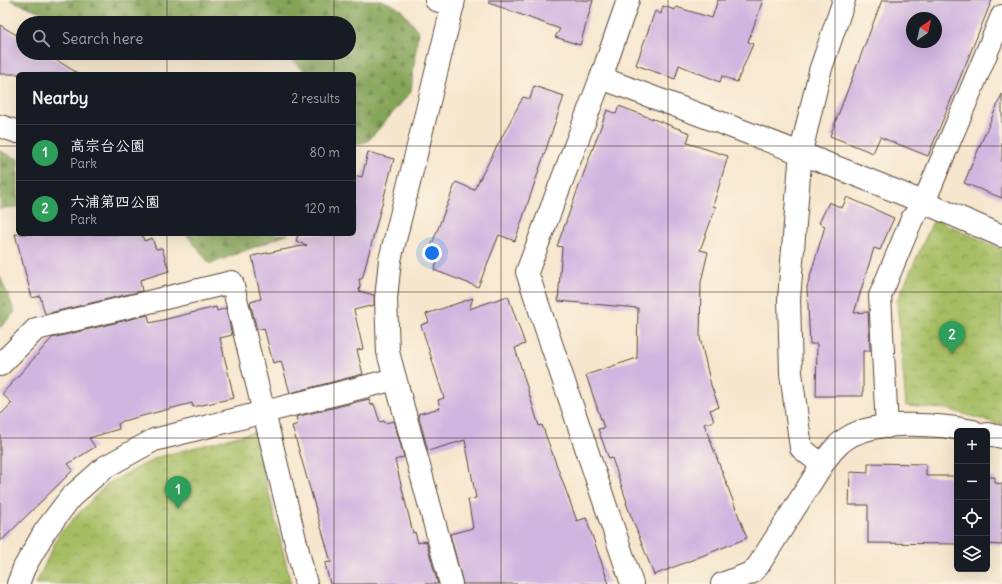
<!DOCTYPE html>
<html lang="en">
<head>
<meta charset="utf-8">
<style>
  body { margin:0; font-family:Delius,"Klee One",sans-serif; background:#20242c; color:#f1f3f6 }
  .controls { position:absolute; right:12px; bottom:12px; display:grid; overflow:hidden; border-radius:6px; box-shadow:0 4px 16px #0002 }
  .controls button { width:36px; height:36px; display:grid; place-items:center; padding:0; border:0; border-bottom:1px solid #363941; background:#171b24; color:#f1f3f6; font:20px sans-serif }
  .compass { position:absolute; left:906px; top:12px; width:36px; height:36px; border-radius:50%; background:#171b24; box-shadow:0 4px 16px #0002; rotate:34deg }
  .you { position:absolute; left:432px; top:253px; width:14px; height:14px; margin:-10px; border:3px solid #fff; border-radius:50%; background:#1a73e8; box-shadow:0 0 0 6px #1a73e833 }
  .badge { display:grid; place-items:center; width:26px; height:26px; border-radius:50%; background:#7c3aed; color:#fff; font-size:13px; font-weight:700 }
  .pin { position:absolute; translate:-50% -33px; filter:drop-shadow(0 1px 2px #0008) }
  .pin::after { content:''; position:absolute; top:21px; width:14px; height:12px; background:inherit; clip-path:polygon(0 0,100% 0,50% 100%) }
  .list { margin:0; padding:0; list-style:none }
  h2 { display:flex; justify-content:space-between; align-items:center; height:52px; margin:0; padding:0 16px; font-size:17px }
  h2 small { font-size:13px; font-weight:400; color:#9ea1a6 }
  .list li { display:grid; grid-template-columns:26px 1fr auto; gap:12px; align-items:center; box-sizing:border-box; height:56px; padding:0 16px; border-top:1px solid #363941 }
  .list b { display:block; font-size:15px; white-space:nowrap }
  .list p { margin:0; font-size:13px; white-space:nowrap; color:#9ea1a6 }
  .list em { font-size:13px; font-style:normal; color:#9ea1a6 }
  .icon { flex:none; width:22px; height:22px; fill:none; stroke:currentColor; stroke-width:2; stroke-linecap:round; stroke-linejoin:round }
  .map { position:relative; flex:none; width:1002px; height:584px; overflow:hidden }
  .search { position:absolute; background:#171b24; box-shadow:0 4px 16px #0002; left:16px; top:16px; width:340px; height:44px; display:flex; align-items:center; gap:10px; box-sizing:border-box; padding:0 14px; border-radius:22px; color:#9ea1a6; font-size:15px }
  .panel { position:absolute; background:#171b24; box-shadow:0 4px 16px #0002; left:16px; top:72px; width:340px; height:164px; border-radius:6px }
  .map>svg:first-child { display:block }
  .forest { fill:url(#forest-firs); stroke:#60673c }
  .park { fill:url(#park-crowns); stroke:#707440 }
  .building { fill:#d0b5e0; fill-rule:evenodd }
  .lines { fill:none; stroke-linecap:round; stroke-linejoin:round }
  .minor-casing { stroke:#574638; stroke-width:24 }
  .tertiary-casing { stroke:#574638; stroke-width:24 }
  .minor { stroke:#fff; stroke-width:22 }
  .tertiary { stroke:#fff; stroke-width:22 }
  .grid { fill:none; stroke:#3b2a1e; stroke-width:1; stroke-opacity:0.55 }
</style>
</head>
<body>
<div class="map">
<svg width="1002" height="584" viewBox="0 0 1002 584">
  <defs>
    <pattern id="forest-firs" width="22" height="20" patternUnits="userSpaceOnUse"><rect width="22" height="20" fill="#84a459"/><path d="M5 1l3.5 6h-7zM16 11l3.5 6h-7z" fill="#6d8649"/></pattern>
    <pattern id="park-crowns" width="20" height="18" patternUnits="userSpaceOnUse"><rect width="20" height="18" fill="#a6bd63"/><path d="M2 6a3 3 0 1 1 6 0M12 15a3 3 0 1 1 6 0" fill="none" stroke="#889a51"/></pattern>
  </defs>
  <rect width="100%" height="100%" fill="#fcf5e5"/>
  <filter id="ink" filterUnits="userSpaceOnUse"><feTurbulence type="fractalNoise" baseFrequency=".025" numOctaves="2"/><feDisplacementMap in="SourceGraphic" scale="8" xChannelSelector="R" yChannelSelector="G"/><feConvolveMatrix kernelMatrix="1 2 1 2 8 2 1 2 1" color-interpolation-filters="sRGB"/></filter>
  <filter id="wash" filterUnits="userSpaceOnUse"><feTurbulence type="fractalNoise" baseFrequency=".012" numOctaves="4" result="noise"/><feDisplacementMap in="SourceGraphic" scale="16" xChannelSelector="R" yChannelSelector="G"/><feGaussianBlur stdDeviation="0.9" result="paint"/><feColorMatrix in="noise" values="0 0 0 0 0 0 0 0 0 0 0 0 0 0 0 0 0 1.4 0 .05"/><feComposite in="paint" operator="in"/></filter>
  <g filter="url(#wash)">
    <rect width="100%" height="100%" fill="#f6e6cd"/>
    <!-- forest -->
    <g class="forest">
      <path d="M10 0H382L401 9 418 31 411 92 368 141 354 145V74H308L283 53H268H349V23H70Z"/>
      <path d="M0 151 18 159V207L3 208 0 210Z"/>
      <path d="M186 234H289L210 264Z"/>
      <path d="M0 276 15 312 0 328Z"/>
    </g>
    <!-- park -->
    <g class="park">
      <path d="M934 219 1002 249V425L946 409 906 406 897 301Z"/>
      <path d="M254 432 291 584H36L59 534 107 484 158 457Z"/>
    </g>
    <g id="blocks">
      <!-- building -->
      <g class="building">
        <path d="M489 0H593L580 45 555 37 560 29 489 3Z"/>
        <path d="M718 0H763L748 42 753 44 737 82 722 76 720 82 679 65 675 79 636 65 655 11 661 14 663 6 675 10 676 7 712 18Z"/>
        <path d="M882 0H992L928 156 880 137 873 153 830 136ZM912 18H936V42H912Z"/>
        <path d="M0 25 23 39V53H45L79 74H0Z"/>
        <path d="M534 86 564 96 515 241 499 235 478 287 434 270 441 253 430 249 456 182 474 190 523 97 530 99Z"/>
        <path d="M1002 94V198L964 183Z"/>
        <path d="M619 106 690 133 687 143 728 156 713 206 716 207 700 250 708 252 701 282 700 338 711 385 719 407 710 410 714 421 704 424 747 538 654 575 626 503 627 502 612 458 609 459 598 429 604 428 586 375 637 358 638 308 558 301 562 247 557 246 607 110 616 114Z"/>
        <path d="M368 152 394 159 362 279H359L360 285 359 291 374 295V305L354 310 363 349 357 350 363 374 290 393 281 361 273 363 264 328 257 330 250 302 261 299 252 256 307 245 296 242 298 234H354V175L362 177Z"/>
        <path d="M847 197 894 218 880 250 874 248 854 313 868 312 870 351H863V396H816L817 344H810L807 287 825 226 819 223 829 202 842 208Z"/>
        <path d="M15 234H142L144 241 152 238 156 249 162 248 169 271 140 280 142 291 45 314 40 296 32 298Z"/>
        <path d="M508 296 525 344 515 348 539 426 542 425 577 521 586 518 609 584H463L450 534 473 528 468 499 476 498 465 440 428 451 418 414 440 408 438 400 444 398 421 325 429 322 426 314 473 298 469 309Z"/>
        <path d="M216 307 217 311 226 308 232 335 220 338 234 398 193 407 192 403 123 421 118 424 119 429 89 438 95 447 68 464 73 470 0 542V415L12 403 2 394 52 338 148 315 150 323Z"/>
        <path d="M369 399 371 405 374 404 380 422 384 421 385 423 394 421 404 457 395 460 413 533 415 532 418 543 426 541 438 584H330L325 563 331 562 292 426 298 424 296 417Z"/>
        <path d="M868 463 926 464V476H957V544L868 543V505H849L850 472 868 473Z"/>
        <path d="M987 477H995V483L1002 484V545L987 544Z"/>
      </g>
    </g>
  </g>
  <g filter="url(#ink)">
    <use href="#blocks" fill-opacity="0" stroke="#574638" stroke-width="1"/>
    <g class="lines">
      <!-- minor casing -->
      <g class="minor-casing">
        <g id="minor">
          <path d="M436 0 453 5"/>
          <path d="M628 0 601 78 527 272 632 584"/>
          <path d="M601 78C736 128 870 178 1002 236"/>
          <path d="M0 126 18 132"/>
          <path d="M0 365 36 329 232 282 306 584"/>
          <path d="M887 427 880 296 912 219 924 202"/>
          <path d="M18 584 24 568 45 531 71 497 105 467 154 440 395 379"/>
        </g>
      </g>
      <!-- tertiary casing -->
      <g class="tertiary-casing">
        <g id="tertiary">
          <path d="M924 202 1002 16"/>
          <path d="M987 434 1002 437"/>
          <path d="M822 465C829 455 836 445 847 438 876 419 940 424 973 431"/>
          <path d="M451 584 388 352 386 299 390 260 454 0"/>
          <path d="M722 584 751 573 758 566 822 465 801 448 791 373 789 299 797 199 801 152 820 71 844 0"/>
        </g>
      </g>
      <!-- minor -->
      <use href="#minor" class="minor"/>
      <!-- tertiary -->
      <use href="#tertiary" class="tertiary"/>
    </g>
  </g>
  <!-- grid -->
  <path class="grid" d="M167 0V23M334 0V23M501 0V584M668 0V584M835 0V584M167 53V74M334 53V74M0 146H18M354 146H1002M167 234V584M334 234V584M0 292H1002M0 438H957M987 438H1002"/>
</svg>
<div class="controls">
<button>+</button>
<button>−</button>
<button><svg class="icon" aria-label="locate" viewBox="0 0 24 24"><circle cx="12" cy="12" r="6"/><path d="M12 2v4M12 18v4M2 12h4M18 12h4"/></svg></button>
<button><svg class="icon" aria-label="layers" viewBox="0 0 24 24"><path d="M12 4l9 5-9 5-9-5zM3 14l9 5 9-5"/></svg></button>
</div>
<svg class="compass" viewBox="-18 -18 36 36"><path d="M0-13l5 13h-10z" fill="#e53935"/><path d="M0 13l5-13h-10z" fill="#9ea1a6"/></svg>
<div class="you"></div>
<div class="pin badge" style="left:178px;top:509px;background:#2e9e5b">1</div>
<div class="pin badge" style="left:952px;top:354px;background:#2e9e5b">2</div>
<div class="search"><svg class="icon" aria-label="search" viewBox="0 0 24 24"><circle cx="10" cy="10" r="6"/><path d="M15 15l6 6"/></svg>Search here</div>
<section class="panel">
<h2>Nearby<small>2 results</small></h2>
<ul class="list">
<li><span class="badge" style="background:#2e9e5b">1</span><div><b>高宗台公園</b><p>Park</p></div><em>80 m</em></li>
<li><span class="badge" style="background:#2e9e5b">2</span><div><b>六浦第四公園</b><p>Park</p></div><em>120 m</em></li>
</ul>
</section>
</div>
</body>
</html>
